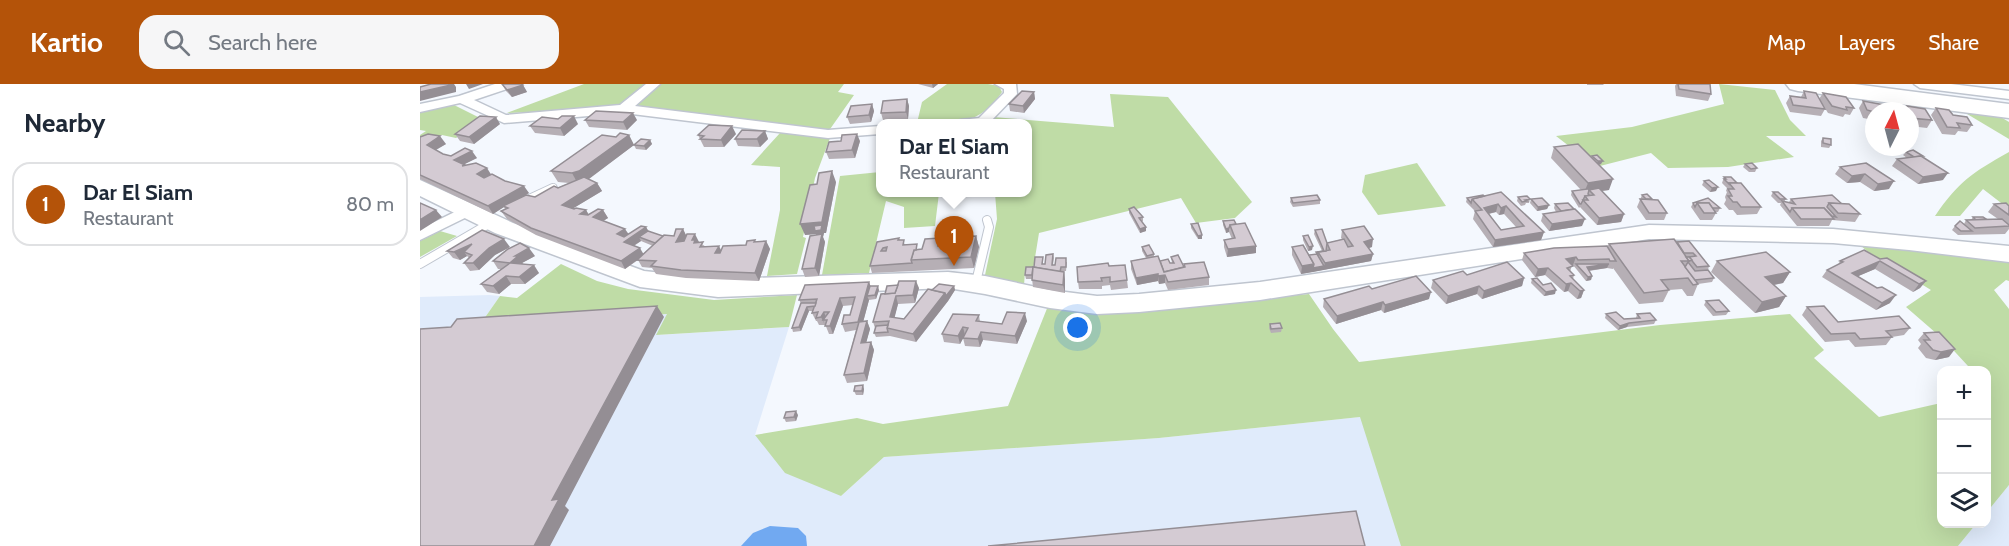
<!DOCTYPE html>
<html lang="en">
<head>
<meta charset="utf-8">
<style>
  body { margin:0; font-family:Cabin,sans-serif; background:#f6f6f7; color:#1f2937 }
  .controls { position:absolute; right:18px; bottom:18px; display:grid; overflow:hidden; border-radius:12px; box-shadow:0 6px 24px #0002 }
  .controls button { width:54px; height:54px; display:grid; place-items:center; padding:0; border:0; border-bottom:2px solid #e0e1e3; background:#fff; color:#1f2937; font:30px sans-serif }
  .compass { position:absolute; left:1445px; top:18px; width:54px; height:54px; border-radius:50%; background:#fff; box-shadow:0 6px 24px #0002; rotate:6deg }
  .you { position:absolute; left:658px; top:244px; width:21px; height:21px; margin:-15px; border:4px solid #fff; border-radius:50%; background:#1a73e8; box-shadow:0 0 0 9px #1a73e833 }
  .badge { display:grid; place-items:center; width:39px; height:39px; border-radius:50%; background:#b45309; color:#fff; font-size:20px; font-weight:700 }
  .pin { position:absolute; translate:-50% -50px; filter:drop-shadow(0 2px 3px #0008) }
  .pin::after { content:''; position:absolute; top:32px; width:21px; height:18px; background:inherit; clip-path:polygon(0 0,100% 0,50% 100%) }
  .popup { position:absolute; left:456px; top:35px; width:156px; height:78px; box-sizing:border-box; display:grid; place-content:center; border-radius:12px; background:#fff; filter:drop-shadow(0 2px 4px #0005); font-size:20px; white-space:nowrap; color:#747a83 }
  .popup b { font-size:22px; color:#1f2937 }
  .popup::after { content:''; position:absolute; left:50%; top:100%; margin-left:-12px; border:12px solid transparent; border-top-color:#fff }
  .list { margin:0; padding:0; list-style:none }
  h2 { display:flex; justify-content:space-between; align-items:center; height:78px; margin:0; padding:0 24px; font-size:26px }
  h2 small { font-size:20px; font-weight:400; color:#747a83 }
  .list li { display:grid; grid-template-columns:39px 1fr auto; gap:18px; align-items:center; box-sizing:border-box; height:84px; margin:0 12px 12px; padding:0 12px; border:2px solid #e0e1e3; border-radius:18px }
  .list b { display:block; font-size:22px; white-space:nowrap }
  .list p { margin:0; font-size:20px; white-space:nowrap; color:#747a83 }
  .list em { font-size:20px; font-style:normal; color:#747a83 }
  .icon { flex:none; width:33px; height:33px; fill:none; stroke:currentColor; stroke-width:2; stroke-linecap:round; stroke-linejoin:round }
  .map { position:relative; flex:none; width:1589px; height:462px; overflow:hidden }
  header { display:flex; align-items:center; gap:36px; box-sizing:border-box; height:84px; padding:0 30px; background:#b45309; color:#fff }
  header strong { font-size:28px }
  nav { display:flex; gap:33px; margin-inline-start:auto; font-size:21px }
  .search { width:420px; height:54px; background:#f6f6f7; display:flex; align-items:center; gap:15px; box-sizing:border-box; padding:0 21px; border-radius:18px; color:#747a83; font-size:22px }
  main { display:flex }
  aside { flex:1; background:#fff }
  .map>svg:first-child { display:block }
  .built { fill:#e0ebfb }
  .green { fill:#bfdca6 }
  .water { fill:#71a9f1 }
  .lines { fill:none; stroke-linecap:round; stroke-linejoin:round }
  .lane-far1-casing { stroke:#bfc5cf; stroke-width:10 }
  .lane-casing { stroke:#bfc5cf; stroke-width:13 }
  .street-casing { stroke:#bfc5cf; stroke-width:3 }
  .secondary-casing { stroke:#bfc5cf; stroke-width:3 }
  .highway-casing { stroke:#bfc5cf; stroke-width:3 }
  .lane-far1 { stroke:#fff; stroke-width:8 }
  .lane { stroke:#fff; stroke-width:10 }
  .street { fill:#fff; fill-rule:evenodd }
  .secondary { fill:#fff; fill-rule:evenodd }
  .highway { fill:#fff; fill-rule:evenodd }
  .wall { fill:#b6afb5; fill-rule:evenodd }
  .shaded-wall { fill:#948e94 }
  .building { fill:#d4cbd3; stroke:#948e94; stroke-width:1.5; fill-rule:evenodd }
</style>
</head>
<body>
<header>
<strong>Kartio</strong>
<div class="search"><svg class="icon" aria-label="search" viewBox="0 0 24 24"><circle cx="10" cy="10" r="6"/><path d="M15 15l6 6"/></svg>Search here</div>
<nav><a>Map</a><a>Layers</a><a>Share</a></nav>
</header>
<main>
<aside>
<h2>Nearby<small></small></h2>
<ul class="list">
<li><span class="badge">1</span><div><b>Dar El Siam</b><p>Restaurant</p></div><em>80 m</em></li>
</ul>
</aside>
<div class="map">
<svg width="1589" height="462" viewBox="0 0 1589 462">
  <rect width="100%" height="100%" fill="#f4f8fe"/>
  <!-- built -->
  <g class="built">
    <path d="M69 211 80 212 59 242 248 230 237 251 369 243 335 351 421 412 464 373 739 354 940 333 1383 462H0V213Z"/>
    <path d="M1589 401V462H1538L1556 440H1566L1567 428Z"/>
  </g>
  <!-- green -->
  <g class="green">
    <path d="M164 0H424L418 8 434 11 408 48 214 21 142 27 87 29Z"/>
    <path d="M527 0H568L579 2 582 8C560 42 534 39 497 39L502 18Z"/>
    <path d="M1299 0 1355 6 1370 36 1386 52H1346L1374 73 1308 83 1248 84 1231 69 1176 83 1136 52 1212 43 1304 20Z"/>
    <path d="M690 10 748 13 832 118 815 134 776 139 761 114 619 149 613 186H605L604 202 565 191 577 135 575 109 608 108V39H567L573 33 694 43Z"/>
    <path d="M32 20 64 36 36 54 22 51 0 60V51L6 47 0 46V28Z"/>
    <path d="M1537 24 1574 29 1589 38V55Z"/>
    <path d="M360 49 410 54 395 94 383 153 386 154 377 190 347 192 360 126V83L331 81Z"/>
    <path d="M1589 68V125L1563 105 1540 132H1515C1539 97 1552 89 1589 68Z"/>
    <path d="M997 79 1026 122 958 131 942 108 945 91Z"/>
    <path d="M460 88V108L519 109 515 142 484 144V123L466 117 449 189 402 191 420 92Z"/>
    <path d="M20 147 37 152 0 173V157Z"/>
    <path d="M1439 160 1589 176V197L1586 196 1574 206 1589 225V401L1567 428 1566 286H1530L1548 282 1524 256 1486 223 1511 206 1447 167Z"/>
    <path d="M141 180 177 197 208 205 294 216 377 211 369 243 236 251 247 230 59 242 80 212 97 214Z"/>
    <path d="M889 210 913 245 939 278 1240 241 1370 230 1404 266 1394 274 1459 333 1521 319 1522 440H1556L1538 462H981L940 333 739 354 464 373 421 412 365 389 335 351 437 334 463 340 588 322 628 222 732 224Z"/>
  </g>
  <!-- water -->
  <path class="water" d="M350 442 378 444 386 452 387 462H321L333 449Z"/>
  <g class="lines">
    <!-- lane-far1 casing -->
    <g class="lane-far1-casing">
      <g id="lane-far1">
        <path d="M105 117 133 104"/>
        <path d="M0 180 72 138"/>
        <path d="M556 198 569 143 567 136"/>
      </g>
    </g>
    <!-- lane casing -->
    <g class="lane-casing">
      <path id="lane" d="M556 200 557 196"/>
    </g>
    <!-- street casing -->
    <g class="street-casing">
      <g id="street">
        <path d="M75 0H94L93 3 54 16 86 31 200 21 226 0H240L215 22 408 46 460 42V50L408 54 204 29 84 39 40 19 0 28V20L39 12Z"/>
        <path d="M575 0H596L597 10 569 39H538L540 36 559 34 584 9V5Z"/>
        <path d="M1494 0H1531L1589 7V15L1500 4Z"/>
        <path d="M47 122 53 124 55 127 53 130 0 156V145Z"/>
      </g>
    </g>
    <!-- secondary casing -->
    <g class="secondary-casing">
      <path id="secondary" d="M0 96 93 139 224 187 298 195 528 188 565 192 630 206 677 212 719 210 840 198 1229 141 1413 145 1589 162V178L1489 166 1413 159 1229 155 840 216 719 228 677 230 630 224 565 210 528 204 298 213 220 203 75 149 0 112Z"/>
    </g>
    <!-- highway casing -->
    <g class="highway-casing">
      <path id="highway" d="M1366 0H1434L1589 20V34L1378 7 1370 5Z"/>
    </g>
    <!-- lane-far1 -->
    <use href="#lane-far1" class="lane-far1"/>
    <!-- lane -->
    <use href="#lane" class="lane"/>
    <!-- street -->
    <use href="#street" class="street"/>
    <!-- secondary -->
    <use href="#secondary" class="secondary"/>
    <!-- highway -->
    <use href="#highway" class="highway"/>
  </g>
  <!-- wall -->
  <g class="wall">
    <path d="M82 0 103 1 107 8 92 13 86 7Z"/>
    <path d="M498 0H518L513 4Z"/>
    <path d="M1167 0H1184L1183 1H1167Z"/>
    <path d="M1256 0H1290L1291 10 1288 17 1256 12 1255 2Z"/>
    <path d="M1384 7 1399 15 1403 9 1434 24 1430 31 1425 30 1423 33 1408 29 1403 21 1405 25 1401 32 1370 28 1366 19 1370 12 1381 13Z"/>
    <path d="M614 8 615 15 604 29 590 27 589 20Z"/>
    <path d="M487 15 489 22 488 35 463 36 461 29Z"/>
    <path d="M1443 17 1454 27V36L1443 34 1439 24Z"/>
    <path d="M452 20 454 27 451 38 430 40 427 33Z"/>
    <path d="M1487 22 1512 36 1507 44 1490 42V27H1484Z"/>
    <path d="M1516 24 1533 31 1552 41 1547 48 1538 47 1535 51 1522 50 1511 31Z"/>
    <path d="M165 36H217L207 46 169 43Z"/>
    <path d="M80 40 54 60 40 57 35 50Z"/>
    <path d="M158 40 144 52 115 49 110 42Z"/>
    <path d="M345 47 348 55 340 63 318 62 315 55Z"/>
    <path d="M316 50 304 63H284L278 51Z"/>
    <path d="M209 51 214 61 230 56 232 60 226 66 216 65 214 61 168 95 177 99 182 107 152 125 166 126 169 131 183 126 188 134 183 137 208 150 226 143 228 147 243 152H254L263 145 266 152 279 158 286 163 301 166 326 161 335 156 336 158 346 157 350 165 339 197 266 194 236 190 232 184 222 183 218 176 205 185 116 151 87 135 81 127 85 125 84 123 73 130 0 95V53L26 60 16 66 23 70 31 72 57 74 44 80 71 90 109 109 106 111 115 113 149 99 138 98 131 87 196 53ZM221 157 233 162 223 170 214 162Z"/>
    <path d="M1403 54 1411 61 1409 64 1401 63V57Z"/>
    <path d="M440 57 435 74 409 75 406 68Z"/>
    <path d="M1134 63 1171 73 1172 72 1181 80 1179 81 1189 106 1182 107 1204 130 1201 138 1177 141 1160 123 1159 124 1151 111 1152 107 1161 106 1131 74Z"/>
    <path d="M1493 66 1523 96 1498 100 1472 82 1477 75 1487 74 1483 71 1486 68Z"/>
    <path d="M1446 79 1469 105 1454 107 1440 98 1427 99 1415 90 1420 83Z"/>
    <path d="M1325 80 1337 84 1335 88H1329L1323 83Z"/>
    <path d="M1304 93 1341 123 1337 130 1317 131 1313 126H1309L1304 120 1306 116 1305 113 1307 108 1306 107 1307 104 1302 99Z"/>
    <path d="M1284 97 1296 107 1290 108 1282 101Z"/>
    <path d="M416 98 406 149H404L403 153 405 158 399 192 385 193 382 185 396 151V150L385 151 397 100Z"/>
    <path d="M1081 108 1124 148 1121 156 1073 163 1053 135 1055 127 1046 118 1047 114 1064 112ZM1076 128 1079 131 1084 130 1096 143 1081 146 1069 130Z"/>
    <path d="M1353 108 1366 115 1364 118H1369L1371 115 1422 120 1440 130 1435 138 1412 136 1409 142H1377L1360 121 1361 119H1358L1351 112Z"/>
    <path d="M1222 111 1247 129 1244 136H1226L1217 123Z"/>
    <path d="M1098 113 1110 115 1109 119H1106L1105 121 1101 122 1097 117Z"/>
    <path d="M871 114 900 116V120L873 123 870 118Z"/>
    <path d="M1288 114 1300 124 1298 128H1295L1296 129 1292 136H1280L1271 123 1273 119Z"/>
    <path d="M1111 115 1129 121 1127 125 1117 127 1110 119Z"/>
    <path d="M1135 120 1154 125 1162 142 1129 147 1121 137 1123 130 1136 128 1134 124Z"/>
    <path d="M1574 120 1589 122V145L1585 150 1538 151 1532 146 1535 142 1544 140 1546 136H1551L1553 133 1566 135H1578L1568 128Z"/>
    <path d="M709 125 723 133V137L721 138 726 147 720 149 709 129Z"/>
    <path d="M803 137 816 140 836 169 807 173 804 163V156L812 155 809 148 806 149 803 141Z"/>
    <path d="M771 140 782 151V155H778L771 144Z"/>
    <path d="M895 146 907 159 922 155 921 154 922 146 952 163 948 164 953 170 951 177 881 190 872 171V163L889 171 896 170V168L902 167 894 150Z"/>
    <path d="M556 152 559 163 554 184 452 189 450 182 457 158 479 154 480 156 486 161 499 166 522 162 538 161Z"/>
    <path d="M883 152 892 166 888 167 883 156Z"/>
    <path d="M1269 157 1289 182 1288 186 1294 194 1292 198 1278 200 1273 212H1267L1262 205 1249 206 1243 218 1219 220 1193 184V185L1187 184 1169 187 1172 192 1171 196 1166 197 1153 181H1152L1150 188 1154 191 1153 195 1164 206 1161 214 1157 215 1148 207 1144 208 1125 191 1115 193 1102 176 1104 169 1187 163 1189 160Z"/>
    <path d="M90 163 75 171 59 186 50 187 44 179 49 174 47 172 40 176 33 174 27 167Z"/>
    <path d="M722 163 734 170V173L740 177 750 179H752L751 173 764 183V180L789 193V201L748 206 745 199 739 200 738 197 717 201 711 185V177L726 174 722 167Z"/>
    <path d="M633 170 634 174 633 181 647 178 646 187H642V188H644L645 196V209L613 203 612 195H606L605 191 614 183 623 173V180H625Z"/>
    <path d="M115 172 102 179 119 189 105 200H91L79 210 67 208 61 200 81 185H78L73 177Z"/>
    <path d="M1460 175 1506 197 1500 204 1493 208 1455 185 1438 192 1470 219 1456 226 1402 193 1407 186 1418 181 1420 177Z"/>
    <path d="M1297 177 1370 188 1363 199 1354 201 1366 212 1359 223 1335 229 1291 188Z"/>
    <path d="M689 182 707 196 708 204 691 206 690 201 682 202V205H659L658 198Z"/>
    <path d="M1047 191 1104 194 1102 202 1062 215 1057 210 1026 220 1011 204 1013 196Z"/>
    <path d="M1112 195 1123 201 1135 210 1124 212 1111 199Z"/>
    <path d="M449 198 450 202 459 206 456 215 449 216 443 238 447 237 450 245 446 258H451L454 266 447 297 427 299 424 291 436 246 425 248 422 240 430 231 433 221 423 222 413 250H409L405 240V241H399L397 237H396L392 229 393 227H389L381 247 373 248 372 244 381 219 379 216Z"/>
    <path d="M534 202 535 206 528 217 496 258 470 252 456 253 454 249 455 244 453 238 461 210 499 204 495 219 478 220 474 234 484 235 512 206Z"/>
    <path d="M952 205 1009 215 964 229 961 226 916 240 903 223 904 215Z"/>
    <path d="M1286 217 1309 227 1306 231 1293 232 1284 221Z"/>
    <path d="M1387 223 1418 238 1490 244 1484 251 1472 253 1466 261 1435 263 1429 256 1405 258 1382 231Z"/>
    <path d="M1186 230 1204 235 1216 234 1217 230 1236 236 1234 240 1207 243 1198 246 1185 234Z"/>
    <path d="M559 231 560 238 582 240 607 237 597 260 563 256 560 263 545 262 543 254 540 260 524 258 522 250Z"/>
    <path d="M850 240 862 244 861 248 851 249 849 244Z"/>
    <path d="M1504 249 1529 273 1515 276 1506 274 1498 264 1501 260 1498 256Z"/>
    <path d="M444 305 443 311H436L434 307Z"/>
    <path d="M378 331 376 337 366 338 364 334Z"/>
  </g>
  <!-- shaded-wall -->
  <g class="shaded-wall">
    <path d="M27 0H34L36 3V8L0 17V7Z"/>
    <path d="M46 0H63L49 5Z"/>
    <path d="M512 0H518L513 4Z"/>
    <path d="M103 1 107 8 92 13 87 6Z"/>
    <path d="M614 8 615 15 604 29 603 22Z"/>
    <path d="M487 15 489 22 488 35 486 28Z"/>
    <path d="M452 20 454 27 451 38 449 31Z"/>
    <path d="M213 29 217 36 207 46 203 38Z"/>
    <path d="M154 32 158 40 144 52 140 44Z"/>
    <path d="M76 33 80 40 54 60 49 53Z"/>
    <path d="M312 42 316 50 304 63 301 56Z"/>
    <path d="M345 47 348 55 340 63 337 55Z"/>
    <path d="M437 50 440 57 435 74 432 66Z"/>
    <path d="M209 51 214 61 165 98 158 100 152 89Z"/>
    <path d="M20 52 26 60 12 68 7 61Z"/>
    <path d="M230 56 232 60 226 66 224 62Z"/>
    <path d="M52 67 57 74 39 83 34 76Z"/>
    <path d="M1178 77H1183L1181 80 1176 81Z"/>
    <path d="M67 84 72 92 62 98 57 90Z"/>
    <path d="M412 87 416 98 406 149H404L403 153 405 158 399 192 395 184 398 154 396 150 385 151 380 140Z"/>
    <path d="M1528 89 1523 96 1498 100 1503 93Z"/>
    <path d="M1445 90 1440 98 1427 99 1432 92Z"/>
    <path d="M1193 95 1189 106 1171 108 1169 106 1164 109 1168 99Z"/>
    <path d="M1474 97 1469 105 1454 107 1458 100Z"/>
    <path d="M177 99 182 107 147 128 142 121Z"/>
    <path d="M104 102 109 109 85 123 83 122 84 123 73 130 68 122Z"/>
    <path d="M1298 103 1296 107 1290 108 1292 104Z"/>
    <path d="M1078 120 1076 128 1062 131 1064 124Z"/>
    <path d="M1129 121 1127 125 1117 127 1118 123Z"/>
    <path d="M1086 122 1084 130 1079 131 1081 124Z"/>
    <path d="M16 126 22 133 0 147V136Z"/>
    <path d="M166 126 170 133 160 130Z"/>
    <path d="M183 126 188 134 178 140 173 133Z"/>
    <path d="M1204 130 1201 138 1177 141 1179 134Z"/>
    <path d="M1165 135 1162 142 1129 147 1132 140Z"/>
    <path d="M226 143 231 151 219 153 221 157 208 165 204 158Z"/>
    <path d="M726 143V147L720 149V145Z"/>
    <path d="M809 144V148L806 149V145Z"/>
    <path d="M205 145 210 152 201 158 197 150Z"/>
    <path d="M263 145 267 153 260 166 256 158Z"/>
    <path d="M1124 148 1121 156 1073 163 1075 156Z"/>
    <path d="M275 150 279 158 278 166 272 156Z"/>
    <path d="M782 151V155H778V152Z"/>
    <path d="M556 152 559 163 554 184 551 173Z"/>
    <path d="M84 155 90 163 75 171 59 186 53 179 69 164Z"/>
    <path d="M953 155 952 163 943 166 944 158Z"/>
    <path d="M346 157 350 165 339 197 335 189Z"/>
    <path d="M52 160 44 168 47 172 40 176 34 168Z"/>
    <path d="M299 162 303 170 295 169Z"/>
    <path d="M836 162V169L807 173 808 165Z"/>
    <path d="M893 162 892 166 888 167 889 163Z"/>
    <path d="M109 164 115 172 102 179 103 180 90 179 95 172Z"/>
    <path d="M220 164 224 171 205 185 201 177Z"/>
    <path d="M953 170 951 177 893 188V184L904 182 905 179Z"/>
    <path d="M1156 173 1153 181 1143 183 1146 175Z"/>
    <path d="M1460 177 1455 185 1427 197 1432 189Z"/>
    <path d="M894 180 893 188 881 190 882 182Z"/>
    <path d="M1189 180 1187 184 1166 187 1167 183Z"/>
    <path d="M114 181 119 189 105 200 99 193Z"/>
    <path d="M1128 184 1125 191 1115 193 1118 185Z"/>
    <path d="M644 188 645 196V209L643 201Z"/>
    <path d="M1370 188 1363 199 1338 204 1345 193Z"/>
    <path d="M738 190V197L717 201 716 194Z"/>
    <path d="M745 191V199L739 200 738 192Z"/>
    <path d="M86 192 91 200 79 210 73 202Z"/>
    <path d="M1172 192 1171 196 1166 197 1168 193Z"/>
    <path d="M1104 194 1102 202 1062 215 1064 207Z"/>
    <path d="M496 197 499 204 495 219 493 211Z"/>
    <path d="M1506 197 1500 204 1493 208 1499 200Z"/>
    <path d="M449 198 452 206 447 212 449 216 441 246 438 238Z"/>
    <path d="M1151 199 1148 207 1144 208 1146 200Z"/>
    <path d="M458 202 459 206 456 215 455 211Z"/>
    <path d="M534 202 535 206 528 217 496 258 493 250 525 209Z"/>
    <path d="M1059 202 1057 210 1026 220 1028 212Z"/>
    <path d="M1136 206 1135 210 1124 212 1126 208Z"/>
    <path d="M1164 206 1161 214 1157 215 1160 207Z"/>
    <path d="M1011 208 1009 215 964 229 965 221Z"/>
    <path d="M1476 211 1470 219 1456 226 1462 219Z"/>
    <path d="M476 212 478 220 473 240 470 233Z"/>
    <path d="M1366 212 1359 223 1335 229 1342 218Z"/>
    <path d="M420 214 423 222 413 250 410 242Z"/>
    <path d="M963 218 961 226 916 240 917 232Z"/>
    <path d="M237 222 244 233 145 422 149 426 130 462H114L132 416Z"/>
    <path d="M387 223 389 227 381 247 379 243Z"/>
    <path d="M404 228 407 236H403L405 241 401 233Z"/>
    <path d="M605 229 607 237 597 260 595 252Z"/>
    <path d="M447 237 450 245 444 267 441 259Z"/>
    <path d="M1209 239 1207 243 1198 246 1200 242Z"/>
    <path d="M543 243 545 251 540 260 538 252Z"/>
    <path d="M561 248 563 256 560 263 558 255Z"/>
    <path d="M451 258 454 266 447 297 444 289Z"/>
    <path d="M1535 265 1529 273 1515 276 1521 268Z"/>
    <path d="M443 301 444 305 443 311 442 307Z"/>
    <path d="M376 327 378 331 376 337 374 333Z"/>
  </g>
  <!-- building -->
  <g class="building">
    <path d="M11 0H31V1L0 8V3Z"/>
    <path d="M82 0H102L103 1 87 6Z"/>
    <path d="M1258 0H1290L1291 10 1259 5Z"/>
    <path d="M602 7 614 8 603 22 589 20Z"/>
    <path d="M1384 7 1396 9 1405 25 1373 21 1370 12 1386 14Z"/>
    <path d="M1403 9 1426 13 1434 24 1426 23 1427 26 1412 22Z"/>
    <path d="M487 15 486 28 461 29 463 17Z"/>
    <path d="M1443 17 1470 22 1473 27 1454 28 1447 26Z"/>
    <path d="M452 20 449 31 427 33 431 22Z"/>
    <path d="M1487 22 1505 25 1512 36 1490 34V27H1485H1489Z"/>
    <path d="M1516 24 1529 26 1533 31 1547 33 1552 41 1537 39 1540 44 1527 43Z"/>
    <path d="M176 27 213 29 203 38 165 36Z"/>
    <path d="M60 32 76 33 49 53 35 50Z"/>
    <path d="M142 32H154L140 44 110 42 122 33 138 35Z"/>
    <path d="M289 41 312 42 301 56 280 55 284 52 278 51Z"/>
    <path d="M322 46 345 47 337 55H315Z"/>
    <path d="M200 49 209 51 159 87 152 89 131 87 182 51 196 53Z"/>
    <path d="M8 50 20 52 7 61 23 70 31 72 45 64 52 67 34 76 45 81 42 82 56 79 67 84 57 90 64 94 72 90 85 97 104 102 68 122 0 91V53Z"/>
    <path d="M437 50 432 66 406 68 409 58 421 57 422 51Z"/>
    <path d="M1403 54 1411 55V61L1403 59Z"/>
    <path d="M221 55 230 56 224 62 214 61Z"/>
    <path d="M1158 60 1193 95 1168 99 1134 63Z"/>
    <path d="M1493 66 1503 72H1501L1494 73 1486 68Z"/>
    <path d="M1177 71 1183 77H1178L1172 72Z"/>
    <path d="M1501 72 1528 89 1503 93 1477 75Z"/>
    <path d="M1332 79 1337 84 1331 85 1325 80Z"/>
    <path d="M1446 79 1474 97 1458 100 1445 90 1432 92 1420 83Z"/>
    <path d="M412 87 402 138 380 140 390 101 397 100 399 89Z"/>
    <path d="M164 93 177 99 142 121 154 125 156 124 166 126 160 130 168 131 178 125 183 126 173 133 205 145 197 150 204 153 221 142 226 143 204 158 220 164 201 177 111 144 81 127 88 124 83 122 106 111 115 113 134 102 138 104Z"/>
    <path d="M1304 93H1311L1317 99H1309V100L1304 95H1306Z"/>
    <path d="M1289 96 1298 103 1292 104 1284 97Z"/>
    <path d="M1309 99H1321L1341 123H1321L1317 118H1313L1308 112H1312L1308 105H1314Z"/>
    <path d="M1175 104V105L1169 106 1168 110 1170 112H1165L1161 120H1160L1152 107Z"/>
    <path d="M1179 104 1204 130 1179 134 1163 116H1168L1165 112 1174 111 1169 106Z"/>
    <path d="M1081 108 1124 148 1075 156 1055 127 1062 126 1052 115ZM1078 120 1081 124 1086 122 1104 142 1081 146 1064 124Z"/>
    <path d="M1353 108H1358L1366 115H1360Z"/>
    <path d="M1227 110 1232 115H1226L1222 111Z"/>
    <path d="M897 111 900 116 873 119 871 114Z"/>
    <path d="M1063 111 1064 112 1052 115 1051 119 1047 114Z"/>
    <path d="M1412 111 1422 120 1409 119 1407 123 1416 133 1412 132 1404 124H1372L1370 128 1362 117 1375 120 1371 115Z"/>
    <path d="M1107 112 1110 115 1105 116 1107 117 1102 118 1098 113Z"/>
    <path d="M1122 114 1129 121 1118 123 1111 115Z"/>
    <path d="M1288 114 1300 124H1292L1289 119H1277L1275 123 1273 119Z"/>
    <path d="M1220 115 1238 116 1247 129H1229Z"/>
    <path d="M0 119 16 126 0 136Z"/>
    <path d="M1148 119 1154 125 1141 127 1135 120Z"/>
    <path d="M1277 119H1289L1296 129H1284Z"/>
    <path d="M1409 119 1429 120 1440 130 1418 129Z"/>
    <path d="M1586 119 1589 122V131L1574 120Z"/>
    <path d="M714 123 723 133 719 134 726 143 720 145 709 125Z"/>
    <path d="M1372 124H1404L1414 135H1381Z"/>
    <path d="M1155 125 1165 135 1132 140 1123 130Z"/>
    <path d="M1553 133H1563L1566 135 1556 136Z"/>
    <path d="M1582 135 1589 141V142L1555 144 1546 136Z"/>
    <path d="M814 136 816 140 810 141 809 144 806 145 803 137Z"/>
    <path d="M1540 137 1552 147H1541L1535 142Z"/>
    <path d="M778 139 782 151 778 152 771 140Z"/>
    <path d="M825 139 836 162 808 165 804 156 815 154 810 141Z"/>
    <path d="M402 141 401 146 395 147 394 142Z"/>
    <path d="M944 142 953 155 944 158 953 170 905 179 898 168 910 166 907 159 924 155 928 163 933 162 922 146Z"/>
    <path d="M256 145H263L256 158 264 157 267 150H275L272 156H275L274 159 283 158 280 163 299 162 295 169H300L303 162 326 161 327 157 335 156 334 158 346 157 335 189 261 186 231 182 236 177 217 176 244 151 254 152Z"/>
    <path d="M902 145 907 159 906 167 898 168V171L896 168 904 167 895 146Z"/>
    <path d="M62 146 84 155 69 164 53 179H44L52 171 44 168 52 160 34 168 27 167Z"/>
    <path d="M228 147 243 152 235 159 219 153Z"/>
    <path d="M402 150 395 184 382 185 390 152Z"/>
    <path d="M888 151 893 162 889 163 883 152Z"/>
    <path d="M556 152 551 173 491 176 494 166 502 165 505 155 520 154 518 162 538 161 540 153Z"/>
    <path d="M479 154 478 156H484L483 161 497 160 496 166H494L491 176 492 179 450 182 457 158ZM467 163 466 167H461L463 164Z"/>
    <path d="M1254 155 1269 177H1261L1278 200 1273 201 1268 194 1241 196 1249 206 1224 209 1189 160Z"/>
    <path d="M1269 157 1289 182 1277 183 1269 173 1276 172 1273 169H1264L1257 158Z"/>
    <path d="M100 159 109 164 95 172H98L90 179 114 181 99 193 86 192 73 202 61 200 90 179 73 177 88 165Z"/>
    <path d="M729 161 734 170 727 172 722 163Z"/>
    <path d="M883 161 894 180 882 182 872 163Z"/>
    <path d="M1187 162 1196 177H1190L1189 175 1158 176 1156 173 1146 175 1153 182 1147 184 1154 191 1150 192 1164 206 1160 207 1151 199 1146 200 1128 184 1118 185 1104 169 1134 164Z"/>
    <path d="M1444 166 1460 175 1467 174 1506 197 1499 200 1460 177 1432 189 1457 204 1462 203 1476 211 1462 219 1407 186 1423 178 1420 177Z"/>
    <path d="M1346 168 1370 188 1345 193 1366 212 1342 218 1297 177Z"/>
    <path d="M633 170 632 181H635L636 174H646V183H641L640 188 613 183 612 191H605L606 183H614L615 173H623L622 180H625L626 171Z"/>
    <path d="M897 170 904 182 893 184 894 180 889 171Z"/>
    <path d="M758 171 764 183 744 188 740 177 748 175 750 179H754L751 173Z"/>
    <path d="M738 172 744 188 765 183 764 180 784 178 789 193 748 198 745 191 738 192V190L716 194 711 177Z"/>
    <path d="M1266 173H1271H1269L1272 176 1269 177Z"/>
    <path d="M1087 178 1104 194 1064 207 1059 202 1028 212 1013 196 1043 187 1047 191Z"/>
    <path d="M1268 178 1275 187 1288 186 1294 194 1275 196 1265 183Z"/>
    <path d="M688 179 689 182 705 181 707 196 690 198V193L681 194 682 197 658 198 657 183Z"/>
    <path d="M1156 180H1189L1167 183 1172 192 1168 193Z"/>
    <path d="M613 183 644 188 643 201 612 196Z"/>
    <path d="M996 192 1011 208 965 221 963 218 917 232 904 215 949 202 952 205Z"/>
    <path d="M1117 194 1123 201 1131 199 1136 206 1126 208 1112 195Z"/>
    <path d="M479 197H496L493 211 476 212 470 233 484 235 508 205 525 209 493 250 467 244 469 237 453 238 461 210 475 209Z"/>
    <path d="M449 198 438 238 422 240 424 231H430L435 213 420 214 410 242H405L407 236H403L409 228H404L401 233 396 234 398 228 392 229 397 215 379 216 385 201Z"/>
    <path d="M519 200 534 202 526 212 525 209 512 206Z"/>
    <path d="M478 201 475 209 465 210 467 202Z"/>
    <path d="M450 202H458L455 211 447 212Z"/>
    <path d="M1299 216 1309 227 1296 228 1286 217Z"/>
    <path d="M381 219H396L395 222 387 223 379 243 372 244Z"/>
    <path d="M237 222 132 416 139 415 114 462H0V245L31 243 37 235Z"/>
    <path d="M1404 222 1418 238 1479 232 1490 244 1466 247 1472 253 1440 255 1435 249 1411 250 1387 223Z"/>
    <path d="M587 228 605 229 595 252 561 248 558 255 543 254 548 244 543 243 538 252 522 250 533 230 559 231 556 237 582 240Z"/>
    <path d="M1196 228 1204 235 1220 234 1217 230 1230 229 1236 236 1209 239 1200 242 1186 230Z"/>
    <path d="M447 237 441 259 451 258 444 289 424 291 439 238Z"/>
    <path d="M860 239 862 244 851 245 850 240Z"/>
    <path d="M468 241 467 244 468 248 454 249 456 242Z"/>
    <path d="M1519 248 1535 265 1521 268 1513 266 1504 256H1510L1504 249Z"/>
    <path d="M443 301 442 307H434L435 302Z"/>
    <path d="M376 327 374 333 364 334 366 328Z"/>
    <path d="M936 427 945 462H568Z"/>
  </g>
</svg>
<div class="controls">
<button>+</button>
<button>−</button>
<button><svg class="icon" aria-label="layers" viewBox="0 0 24 24"><path d="M12 4l9 5-9 5-9-5zM3 14l9 5 9-5"/></svg></button>
</div>
<svg class="compass" viewBox="-18 -18 36 36"><path d="M0-13l5 13h-10z" fill="#e53935"/><path d="M0 13l5-13h-10z" fill="#747a83"/></svg>
<div class="you"></div>
<div class="pin badge" style="left:534px;top:182px">1</div>
<div class="popup"><b>Dar El Siam</b>Restaurant</div>
</div>
</main>
</body>
</html>
